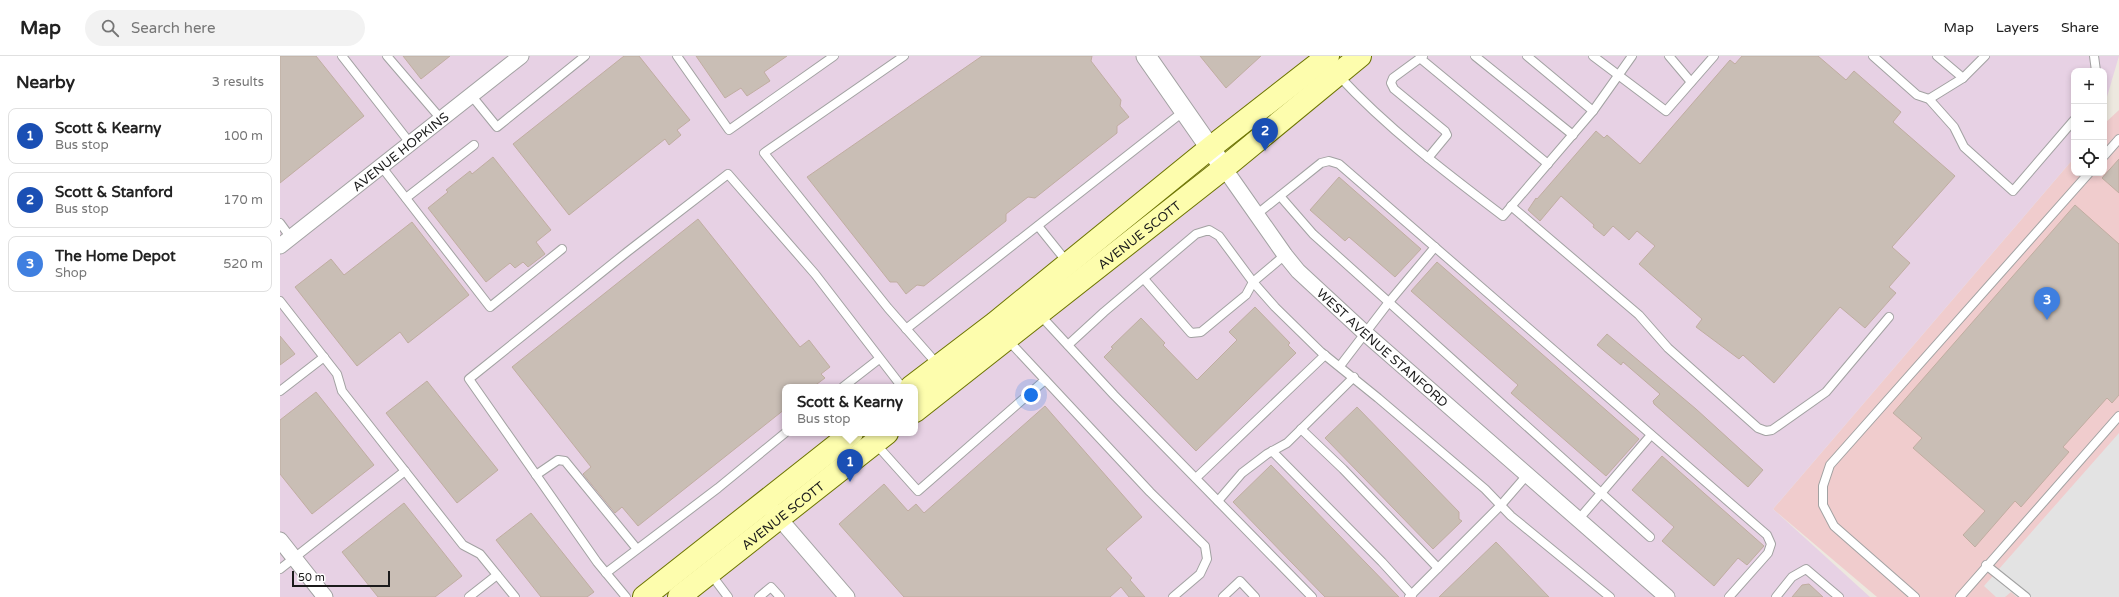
<!DOCTYPE html>
<html lang="en">
<head>
<meta charset="utf-8">
<style>
  body { margin:0; font-family:"Varela Round",sans-serif; background:#f2f2f2; color:#222 }
  .controls { position:absolute; right:12px; top:12px; display:grid; overflow:hidden; border-radius:8px; box-shadow:0 2px 6px #0003 }
  .controls button { width:36px; height:36px; display:grid; place-items:center; padding:0; border:0; border-bottom:1px solid #e0e0e0; background:#fff; color:#222; font:20px sans-serif }
  .scale { position:absolute; left:12px; bottom:10px; width:98px; box-sizing:border-box; padding-left:4px; border:2px solid #1b1b1b; border-top:0; font-size:11px; line-height:14px; white-space:nowrap; color:#1b1b1b; -webkit-text-stroke:3px #fff; paint-order:stroke }
  .you { position:absolute; left:751px; top:339px; width:14px; height:14px; margin:-10px; border:3px solid #fff; border-radius:50%; background:#1a73e8; box-shadow:0 0 0 6px #1a73e833 }
  .badge { display:grid; place-items:center; width:26px; height:26px; border-radius:50%; background:#c60009; color:#fff; font-size:13px; font-weight:700 }
  .pin { position:absolute; translate:-50% -33px; filter:drop-shadow(0 1px 2px #0008) }
  .pin::after { content:''; position:absolute; top:21px; width:14px; height:12px; background:inherit; clip-path:polygon(0 0,100% 0,50% 100%) }
  .popup { position:absolute; left:502px; top:328px; width:136px; height:52px; box-sizing:border-box; display:grid; place-content:center; border-radius:8px; background:#fff; filter:drop-shadow(0 1px 3px #0005); font-size:13px; white-space:nowrap; color:#767676 }
  .popup b { font-size:15px; color:#222 }
  .popup::after { content:''; position:absolute; left:50%; top:100%; margin-left:-8px; border:8px solid transparent; border-top-color:#fff }
  .list { margin:0; padding:0; list-style:none }
  h2 { display:flex; justify-content:space-between; align-items:center; height:52px; margin:0; padding:0 16px; font-size:17px }
  h2 small { font-size:13px; font-weight:400; color:#767676 }
  .list li { display:grid; grid-template-columns:26px 1fr auto; gap:12px; align-items:center; box-sizing:border-box; height:56px; margin:0 8px 8px; padding:0 8px; border:1px solid #e0e0e0; border-radius:8px }
  .list b { display:block; font-size:15px; white-space:nowrap }
  .list p { margin:0; font-size:13px; white-space:nowrap; color:#767676 }
  .list em { font-size:13px; font-style:normal; color:#767676 }
  .icon { flex:none; width:22px; height:22px; fill:none; stroke:currentColor; stroke-width:2; stroke-linecap:round; stroke-linejoin:round }
  .map { position:relative; flex:none; width:1839px; height:541px; overflow:hidden }
  header { display:flex; align-items:center; gap:24px; box-sizing:border-box; height:56px; padding:0 20px; background:#fff; border-bottom:1px solid #e0e0e0 }
  header strong { font-size:19px }
  nav { display:flex; gap:22px; margin-inline-start:auto; font-size:14px }
  .search { width:280px; height:36px; background:#f2f2f2; display:flex; align-items:center; gap:10px; box-sizing:border-box; padding:0 14px; border-radius:22px; color:#767676; font-size:15px }
  main { display:flex }
  aside { flex:1; background:#fff }
  .map>svg:first-child { display:block }
  .commercial { fill:#f0cccd }
  .industrial { fill:#e7d1e4; fill-rule:evenodd }
  .parking { fill:#e3e3e3 }
  .building { fill:#c9beb5; stroke:#c0ada1 }
  .lines { fill:none; stroke-linecap:round; stroke-linejoin:round }
  .service-casing { stroke:#a2a2a2; stroke-width:10 }
  .minor-casing { stroke:#a2a2a2; stroke-width:17 }
  .tertiary-casing { stroke:#a2a2a2; stroke-width:21 }
  .secondary-casing { stroke:#6c7400; stroke-width:24 }
  .service { stroke:#fff; stroke-width:8 }
  .minor { stroke:#fff; stroke-width:15 }
  .tertiary { stroke:#fff; stroke-width:19 }
  .secondary { stroke:#fdfdad; stroke-width:22 }
  .labels { text-anchor:middle; stroke-width:3.5; stroke-linejoin:round; paint-order:stroke }
  .street-label { font-size:13px; fill:#1b1b1b; stroke:#fff }
</style>
</head>
<body>
<header>
<strong>Map</strong>
<div class="search"><svg class="icon" aria-label="search" viewBox="0 0 24 24"><circle cx="10" cy="10" r="6"/><path d="M15 15l6 6"/></svg>Search here</div>
<nav><a>Map</a><a>Layers</a><a>Share</a></nav>
</header>
<main>
<aside>
<h2>Nearby<small>3 results</small></h2>
<ul class="list">
<li><span class="badge" style="background:#1a4fb4">1</span><div><b>Scott &amp; Kearny</b><p>Bus stop</p></div><em>100 m</em></li>
<li><span class="badge" style="background:#1a4fb4">2</span><div><b>Scott &amp; Stanford</b><p>Bus stop</p></div><em>170 m</em></li>
<li><span class="badge" style="background:#3f7fe0">3</span><div><b>The Home Depot</b><p>Shop</p></div><em>520 m</em></li>
</ul>
</aside>
<div class="map">
<svg width="1839" height="541" viewBox="0 0 1839 541">
  <rect width="100%" height="100%" fill="#ede8df"/>
  <!-- commercial -->
  <path class="commercial" d="M1839 54V541H1597L1493 453 1794 102V117H1824V68Z"/>
  <!-- industrial -->
  <path class="industrial" d="M0 0H1839L1824 51V15H1794V102L1493 453 1590 541H0ZM505 331H635V377H505Z"/>
  <!-- parking -->
  <path class="parking" d="M1839 377V541H1737L1731 536 1725 541H1716L1704 530Z"/>
  <!-- building -->
  <g class="building">
    <path d="M0 0H36L84 60 0 127Z"/>
    <path d="M123 0H170L141 23Z"/>
    <path d="M344 0H359L410 64 397 74 401 79 389 89 385 83 289 159 233 88Z"/>
    <path d="M416 0H507L484 16 490 25 467 40 461 32 445 42Z"/>
    <path d="M702 0H812L811 5 841 44 840 50 849 61 837 70V77L755 142 748 141 726 158V165L644 230 637 229 626 238 617 226H610L527 121Z"/>
    <path d="M920 0H981L946 32Z"/>
    <path d="M1462 0H1538L1566 24 1574 15 1621 56 1613 66 1675 120 1612 191 1630 207 1609 231 1616 237 1585 272 1560 251 1494 327 1463 299 1459 303 1416 271 1422 263 1359 208 1375 190 1357 175 1349 184 1333 170 1324 180 1313 171 1314 169 1281 140 1260 165 1248 154 1256 142 1257 143 1316 75 1324 82 1327 79 1360 108 1450 4 1455 8Z"/>
    <path d="M213 101 271 174 256 186 265 198 248 211 243 206 235 212 230 207 206 226 148 152 168 136 166 134 190 115 192 118Z"/>
    <path d="M1839 103V137L1822 122Z"/>
    <path d="M1059 121 1141 193 1115 221 1069 181 1065 185 1030 154Z"/>
    <path d="M1795 149 1839 188V339L1832 347 1827 342 1783 391 1789 396 1741 451 1735 445 1695 491 1683 479 1705 455 1633 392 1642 382 1613 357Z"/>
    <path d="M418 163 520 291 529 284 550 311 541 318 545 322 533 331H505V353L358 470 342 451 335 457 303 418 311 411 232 311Z"/>
    <path d="M132 166 189 239 128 287 120 276 77 310 15 231 51 203 64 219Z"/>
    <path d="M1157 206 1359 383 1326 420 1231 337 1238 329 1131 235Z"/>
    <path d="M975 251 1010 287 1008 289 1016 297 916 395 824 301 833 292 831 291 861 262 885 287 883 289 917 324 957 284 949 276Z"/>
    <path d="M1327 278 1416 353 1483 414 1468 431 1374 348 1373 345 1380 338 1343 306 1341 309 1317 289Z"/>
    <path d="M0 280 15 298 0 309Z"/>
    <path d="M147 325 218 414 177 447 106 357Z"/>
    <path d="M36 336 94 409 32 458 0 418V364Z"/>
    <path d="M765 350 862 461 826 493 852 522 850 524 865 541H849L841 531 830 541H624L559 468 604 428 628 455 636 448 644 457Z"/>
    <path d="M1077 351 1179 456V463L1182 465 1153 493 1045 382Z"/>
    <path d="M1382 400 1484 490 1467 509 1458 502 1434 530 1382 485 1394 471 1352 434Z"/>
    <path d="M991 409 1119 541H1045L953 446Z"/>
    <path d="M124 447 182 520 155 541H98L62 496Z"/>
    <path d="M251 457 314 536 307 541H261L216 484Z"/>
    <path d="M1216 486 1269 541H1159Z"/>
    <path d="M1529 528 1543 541H1512L1522 529Z"/>
  </g>
  <g class="lines">
    <!-- service casing -->
    <g class="service-casing">
      <g id="service">
        <path d="M62 0 130 87"/>
        <path d="M107 0 161 63"/>
        <path d="M397 0 449 74 554 0"/>
        <path d="M624 0 484 97 608 252 658 309"/>
        <path d="M1143 0 1113 22 1111 27 1114 33 1165 75 1167 79 1148 102"/>
        <path d="M1195 0 1293 79"/>
        <path d="M1247 0 1313 55"/>
        <path d="M1313 0 1386 55 1434 0"/>
        <path d="M1389 0 1411 26"/>
        <path d="M1593 0 1637 39 1649 43 1674 71 1684 91 1733 135 1794 64"/>
        <path d="M1657 0 1683 22"/>
        <path d="M1814 0 1816 15"/>
        <path d="M1141 3 1268 108"/>
        <path d="M1058 19C1107 72 1165 116 1223 160L1313 55 1352 0"/>
        <path d="M191 39 217 71 305 0"/>
        <path d="M1649 43 1683 22 1705 0"/>
        <path d="M1824 100 1839 83"/>
        <path d="M101 110 210 251 282 193"/>
        <path d="M1000 140 1033 178 1370 481"/>
        <path d="M126 142 194 89"/>
        <path d="M1231 150 1359 259 1388 292 1478 372 1486 375 1492 374 1546 336 1609 261"/>
        <path d="M976 159 1041 107 1049 105 1059 108 1487 479 1491 488 1488 497 1449 541"/>
        <path d="M0 167 11 182"/>
        <path d="M758 170 787 206"/>
        <path d="M864 223 911 277 921 276 966 239 973 226 1005 199"/>
        <path d="M0 245 57 318 62 335 183 489 200 498 235 541"/>
        <path d="M760 259 834 339 1032 541"/>
        <path d="M626 273 904 55"/>
        <path d="M727 283 870 436 925 490 927 503 920 518 893 541"/>
        <path d="M788 289 824 256 916 178 929 174 939 180 973 226 995 251 1041 296 1098 342 1205 433 1231 460 1330 541"/>
        <path d="M1060 310 1109 246 1155 191"/>
        <path d="M563 331 599 303"/>
        <path d="M0 335 44 301"/>
        <path d="M1021 373 1063 413 1158 512"/>
        <path d="M595 387 638 435 765 324"/>
        <path d="M992 395 1102 506 1132 539"/>
        <path d="M256 419 278 404 285 405 357 493"/>
        <path d="M916 422 1045 299"/>
        <path d="M938 445 962 417 987 398 1007 387 1074 321"/>
        <path d="M1298 464 1371 379"/>
        <path d="M1706 509 1746 541"/>
        <path d="M0 513 125 415"/>
        <path d="M326 517 438 432 505 377"/>
        <path d="M430 517 448 541"/>
        <path d="M189 541 217 519"/>
        <path d="M346 541 317 506 189 323 347 196 448 118 535 218 622 331"/>
        <path d="M479 541 491 531 500 541"/>
        <path d="M943 541 960 525 975 541"/>
        <path d="M1129 541 1221 449 1247 419"/>
        <path d="M1496 541 1512 521 1526 513 1559 541"/>
        <path d="M1635 541 1554 470 1543 449V430L1550 409 1809 117"/>
        <path d="M1680 541 1839 360"/>
      </g>
    </g>
    <!-- minor casing -->
    <g class="minor-casing">
      <g id="minor">
        <path id="s1" d="M944 112 1005 199 1018 215 1085 277 1387 541"/>
        <path id="s2" d="M0 190 241 0"/>
        <path d="M493 455 567 541"/>
        <path d="M0 484 45 541"/>
      </g>
    </g>
    <!-- tertiary casing -->
    <g class="tertiary-casing">
      <path id="tertiary" d="M866 0 944 112"/>
    </g>
    <!-- secondary casing -->
    <g class="secondary-casing">
      <g id="secondary">
        <path d="M631 331 715 267 930 92 1048 0"/>
        <path id="s3" d="M635 355 944 112 1080 0"/>
        <path d="M364 541 572 377"/>
        <path id="s4" d="M399 541 607 377"/>
      </g>
    </g>
    <!-- service -->
    <use href="#service" class="service"/>
    <!-- minor -->
    <use href="#minor" class="minor"/>
    <!-- tertiary -->
    <use href="#tertiary" class="tertiary"/>
    <!-- secondary -->
    <use href="#secondary" class="secondary"/>
  </g>
  <g class="labels">
    <!-- street labels -->
    <g class="street-label">
      <text dy="5" stroke="none"><textPath href="#s2" startOffset="153">AVENUE HOPKINS</textPath></text>
      <text dy="5" stroke="none"><textPath href="#s3" startOffset="285">AVENUE SCOTT</textPath></text>
      <text dy="5" stroke="none"><textPath href="#s1" startOffset="241">WEST AVENUE STANFORD</textPath></text>
      <text dy="5" stroke="none"><textPath href="#s4" startOffset="132">AVENUE SCOTT</textPath></text>
    </g>
  </g>
</svg>
<div class="controls">
<button>+</button>
<button>−</button>
<button><svg class="icon" aria-label="locate" viewBox="0 0 24 24"><circle cx="12" cy="12" r="6"/><path d="M12 2v4M12 18v4M2 12h4M18 12h4"/></svg></button>
</div>
<div class="scale">50 m</div>
<div class="you"></div>
<div class="pin badge" style="left:570px;top:426px;background:#1a4fb4">1</div>
<div class="popup"><b>Scott &amp; Kearny</b>Bus stop</div>
<div class="pin badge" style="left:985px;top:95px;background:#1a4fb4">2</div>
<div class="pin badge" style="left:1767px;top:264px;background:#3f7fe0">3</div>
</div>
</main>
</body>
</html>
